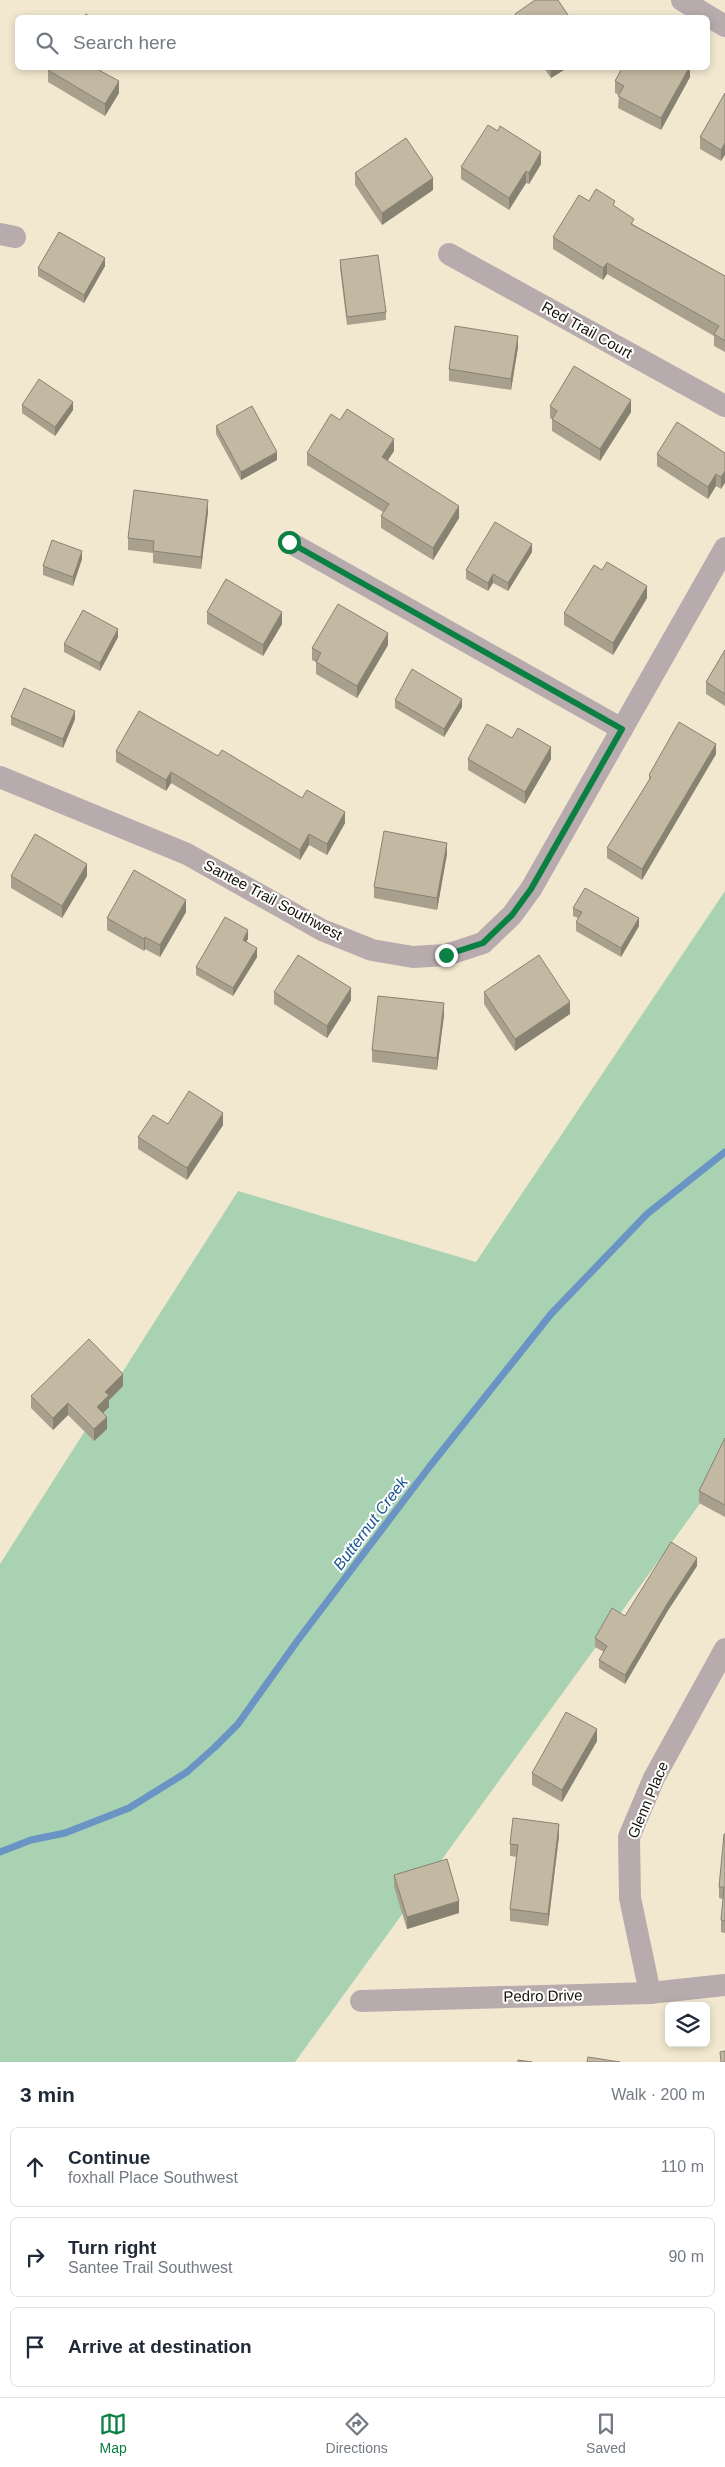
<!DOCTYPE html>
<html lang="en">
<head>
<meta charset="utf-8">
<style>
  body { margin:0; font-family:Arial,sans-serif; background:#f6f6f7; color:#1f2937 }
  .controls { position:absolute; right:15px; bottom:15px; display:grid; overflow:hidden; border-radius:8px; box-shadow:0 2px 8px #0003 }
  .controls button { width:45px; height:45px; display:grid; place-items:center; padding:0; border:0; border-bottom:1px solid #e0e1e3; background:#fff; color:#1f2937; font:25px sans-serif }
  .stop { position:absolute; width:15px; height:15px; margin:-11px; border:4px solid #0b8043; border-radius:50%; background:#fff }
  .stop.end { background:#0b8043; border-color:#fff; box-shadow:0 1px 5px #0008 }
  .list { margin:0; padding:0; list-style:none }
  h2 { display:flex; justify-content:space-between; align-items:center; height:65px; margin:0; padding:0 20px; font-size:21px }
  h2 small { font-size:16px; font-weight:400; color:#747a83 }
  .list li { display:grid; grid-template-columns:32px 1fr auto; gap:15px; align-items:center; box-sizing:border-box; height:80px; margin:0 10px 10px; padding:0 10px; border:1px solid #e0e1e3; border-radius:8px }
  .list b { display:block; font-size:19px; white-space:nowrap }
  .list p { margin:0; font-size:16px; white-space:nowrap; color:#747a83 }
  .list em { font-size:16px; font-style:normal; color:#747a83 }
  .icon { flex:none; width:28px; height:28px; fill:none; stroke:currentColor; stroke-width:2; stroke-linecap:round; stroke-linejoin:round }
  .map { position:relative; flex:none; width:725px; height:2062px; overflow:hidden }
  .search { position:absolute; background:#fff; box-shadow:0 2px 8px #0003; left:15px; right:15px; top:15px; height:55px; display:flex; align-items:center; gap:12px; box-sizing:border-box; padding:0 18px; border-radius:8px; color:#747a83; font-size:19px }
  .sheet { height:335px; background:#fff }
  nav { display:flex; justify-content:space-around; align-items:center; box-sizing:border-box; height:70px; border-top:1px solid #e0e1e3; background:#fff; font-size:14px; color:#747a83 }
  nav a { display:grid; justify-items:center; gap:2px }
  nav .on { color:#0b8043 }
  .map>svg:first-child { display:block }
  .green { fill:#a9d2b3 }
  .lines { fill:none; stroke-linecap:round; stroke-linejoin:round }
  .stream { stroke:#6994c4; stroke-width:7 }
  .street { stroke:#b7abad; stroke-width:22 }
  .wall { fill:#a89f8c }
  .shaded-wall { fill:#888272 }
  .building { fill:#c3b9a3; stroke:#888272 }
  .route { stroke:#0b8043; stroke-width:6 }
  .labels { text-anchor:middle; stroke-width:4; stroke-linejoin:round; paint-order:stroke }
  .street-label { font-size:15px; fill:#16120a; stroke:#fff }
  .water-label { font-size:16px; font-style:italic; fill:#1a5793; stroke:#fff }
</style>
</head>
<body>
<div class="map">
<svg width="725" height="2062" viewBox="0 0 725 2062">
  <rect width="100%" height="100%" fill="#f2e8d0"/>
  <!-- green -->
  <path class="green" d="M725 891V1469L295 2062H0V1564L238 1191 476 1262Z"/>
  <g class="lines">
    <!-- stream -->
    <path class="stream" d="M0 1852 31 1840 65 1833 129 1808 187 1772 214 1748 238 1724 298 1640 430 1466 551 1314 647 1214 725 1152"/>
    <!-- street -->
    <g class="street">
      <path d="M682 0 725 26"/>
      <path d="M0 234 15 237"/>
      <path d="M449 254 725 406"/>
      <path d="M289 542 622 729"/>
      <path d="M0 777 187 854 322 930 372 950 413 957 446 955 483 943 512 915 531 889 725 548"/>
      <path d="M650 1993 630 1898 629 1837 654 1778 725 1649"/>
      <path d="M361 2001 650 1993 725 1985"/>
    </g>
  </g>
  <!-- wall -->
  <g class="wall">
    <path d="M544 68H567L551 78Z"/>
    <path d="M690 68V77L661 130 618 108 619 95 615 93V81Z"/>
    <path d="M48 70 119 93 105 116 48 82Z"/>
    <path d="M725 93 721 161 700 149V137Z"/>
    <path d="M541 164 529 184 526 183 509 210 461 179V167Z"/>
    <path d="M355 173 433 190 382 225 355 185Z"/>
    <path d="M589 201 615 206 634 225 725 276V352L714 346V336L607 274 603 280 553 249V237Z"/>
    <path d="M340 260 386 312V320L347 325 340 268Z"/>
    <path d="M105 266 84 303 38 276V268Z"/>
    <path d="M518 347 511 390 449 381V369Z"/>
    <path d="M22 405 73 410 55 436 22 413Z"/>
    <path d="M550 406 631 412 600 461 552 431V419L550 418Z"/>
    <path d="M340 420 394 451 387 461 459 518 433 560 381 528V516L383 512 307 465V453Z"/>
    <path d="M216 426 277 460 241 480 216 434Z"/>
    <path d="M725 453 721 489 716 486 708 499 657 466V454Z"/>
    <path d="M208 512 201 569 153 563V553L128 550V538Z"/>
    <path d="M532 552 508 591 493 583 488 591 466 579V570Z"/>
    <path d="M82 559 73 586 43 575V566Z"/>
    <path d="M647 598 613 655 564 625V613Z"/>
    <path d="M207 612 282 624 263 656 207 624Z"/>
    <path d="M118 637 100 671 64 652V644Z"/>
    <path d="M388 645 357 698 316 674V662L312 660V648Z"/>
    <path d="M725 650V706L706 694V682Z"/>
    <path d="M395 700 462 707 444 737 395 708Z"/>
    <path d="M11 717 75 719 63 748 11 725Z"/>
    <path d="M512 738 551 759 525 804 468 770V759Z"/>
    <path d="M116 751 218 756 345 823 327 855 309 845 300 860 171 783 166 791 116 762Z"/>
    <path d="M716 754 642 880 607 858V848L649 780V775Z"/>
    <path d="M447 854 437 910 374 898V887Z"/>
    <path d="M11 876H87L62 918 11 888Z"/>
    <path d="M573 908 639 926 621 957 576 931V922L578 918 573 916Z"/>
    <path d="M186 912 160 957 145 949 144 951 107 930V918Z"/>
    <path d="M248 939 246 942 257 957 233 996 196 975V967Z"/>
    <path d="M274 992 351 1000 327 1038 274 1004Z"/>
    <path d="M484 992 570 1014 515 1051 484 1004Z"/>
    <path d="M444 1015 437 1070 372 1062V1050Z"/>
    <path d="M168 1124 223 1125 187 1180 138 1149V1137Z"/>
    <path d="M123 1386 109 1400V1407L103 1413 107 1429 94 1441 68 1415 53 1430 31 1408V1396Z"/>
    <path d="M725 1438V1517L699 1503V1491Z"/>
    <path d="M697 1566 667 1612 625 1684 599 1668V1660L604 1652 595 1647V1638L625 1616Z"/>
    <path d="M597 1741 562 1802 532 1785V1773Z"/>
    <path d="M725 1834V1933L721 1932V1920L723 1899 719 1898V1887Z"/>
    <path d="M559 1836 548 1926 510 1921V1909L517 1857 510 1856V1844Z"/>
    <path d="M394 1875 459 1913 407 1929 394 1887Z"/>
  </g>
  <!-- shaded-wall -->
  <g class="shaded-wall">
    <path d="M551 68H567L551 78Z"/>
    <path d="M689 68H690V77L661 130V118Z"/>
    <path d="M119 81V93L105 116V104Z"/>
    <path d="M725 143V155L721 161V150Z"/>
    <path d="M541 152V164L529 184V173Z"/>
    <path d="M526 171V183L509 210V198Z"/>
    <path d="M433 178V190L382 225V213Z"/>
    <path d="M105 258V266L84 303V295Z"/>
    <path d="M607 263V274L603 280V268Z"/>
    <path d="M518 336V347L511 390V379Z"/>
    <path d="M631 400V412L600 461V449Z"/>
    <path d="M73 402V410L55 436V427Z"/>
    <path d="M394 439V451L382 469V457Z"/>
    <path d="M277 452V460L241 480V472Z"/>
    <path d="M725 471V483L721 489V477Z"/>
    <path d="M716 474V486L708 499V487Z"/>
    <path d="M208 500V512L201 569V557Z"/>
    <path d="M459 506V518L433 560V548Z"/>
    <path d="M532 544V552L508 591V583Z"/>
    <path d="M82 551V559L73 586V577Z"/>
    <path d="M493 574V583L488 591V583Z"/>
    <path d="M647 586V598L613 655V643Z"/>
    <path d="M282 612V624L263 656V645Z"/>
    <path d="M118 629V637L100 671V663Z"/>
    <path d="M388 633V645L357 698V686Z"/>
    <path d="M462 699V707L444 737V729Z"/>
    <path d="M75 711V719L63 748V739Z"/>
    <path d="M716 744V754L642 880V869Z"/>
    <path d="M551 747V759L525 804V792Z"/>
    <path d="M171 772V783L166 791V780Z"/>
    <path d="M345 812V823L327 855V844Z"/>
    <path d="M309 834V845L300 860V850Z"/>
    <path d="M447 843V854L437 910V898Z"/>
    <path d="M87 864V876L62 918V906Z"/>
    <path d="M186 900V912L160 957V945Z"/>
    <path d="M639 918V926L621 957V948Z"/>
    <path d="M248 930V939L243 948V940Z"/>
    <path d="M145 937V949L144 951V939Z"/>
    <path d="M257 948V957L233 996V988Z"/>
    <path d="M351 988V1000L327 1038V1026Z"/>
    <path d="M570 1002V1014L515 1051V1039Z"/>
    <path d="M444 1003V1015L437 1070V1058Z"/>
    <path d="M223 1113V1125L187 1180V1168Z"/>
    <path d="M123 1374V1386L109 1400V1407L97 1419V1407L105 1392Z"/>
    <path d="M68 1403V1415L53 1430V1418Z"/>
    <path d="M107 1417V1429L94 1441V1429Z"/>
    <path d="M697 1558V1566L667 1612 625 1684V1675L667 1604Z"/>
    <path d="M597 1729V1741L562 1802V1790Z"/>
    <path d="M559 1824V1836L548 1926V1914Z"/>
    <path d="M459 1901V1913L407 1929V1917Z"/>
  </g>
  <!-- building -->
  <g class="building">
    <path d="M535 0H558L570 18H517L515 14Z"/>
    <path d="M86 14 92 18H84Z"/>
    <path d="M49 68H95L119 81 105 104 48 70Z"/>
    <path d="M622 68H689L661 118 618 96 624 86 615 81Z"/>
    <path d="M725 93V143L721 150 700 137Z"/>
    <path d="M488 125 498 131 500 126 541 152 529 173 526 171 509 198 461 167Z"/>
    <path d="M406 138 433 178 382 213 355 173Z"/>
    <path d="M596 189 615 201 613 205 634 219 631 224 725 276V341L714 334 719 326 607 263 603 268 553 237 579 195 589 201Z"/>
    <path d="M59 232 105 258 84 295 38 268Z"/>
    <path d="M378 255 386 312 347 317 340 260Z"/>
    <path d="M455 326 518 336 511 379 449 369Z"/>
    <path d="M574 366 631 400 600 449 552 419 557 411 550 406Z"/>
    <path d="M39 379 73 402 55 427 22 405Z"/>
    <path d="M252 406 277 452 241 472 216 426Z"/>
    <path d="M347 409 394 439 382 457 459 506 433 548 381 516 389 504 307 453 331 414 340 420Z"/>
    <path d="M677 422 725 453V471L721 477 716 474 708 487 657 454Z"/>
    <path d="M134 490 208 500 201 557 153 551 154 541 128 538Z"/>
    <path d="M495 522 532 544 508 583 493 574 488 583 466 570Z"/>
    <path d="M52 540 82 551 73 577 43 566Z"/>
    <path d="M607 562 647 586 613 643 564 613 594 565 602 570Z"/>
    <path d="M226 579 282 612 263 645 207 612Z"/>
    <path d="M338 604 388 633 357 686 316 662 321 653 312 648Z"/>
    <path d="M83 610 118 629 100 663 64 644Z"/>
    <path d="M725 650V694L706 682Z"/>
    <path d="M412 669 462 699 444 729 395 700Z"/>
    <path d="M24 688 75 711 63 739 11 717Z"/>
    <path d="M139 711 218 756 222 750 302 798 307 790 345 812 327 844 309 834 300 850 171 772 166 780 116 751Z"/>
    <path d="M679 722 716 744 642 869 607 848 651 777 649 775Z"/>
    <path d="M487 724 512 738 518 728 551 747 525 792 468 759Z"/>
    <path d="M384 831 447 843 437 898 374 887Z"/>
    <path d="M35 834 87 864 62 906 11 876Z"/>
    <path d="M134 870 186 900 160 945 145 937 144 939 107 918Z"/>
    <path d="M585 888 639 918 621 948 576 922 582 912 573 908Z"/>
    <path d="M225 917 248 930 243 940 257 948 233 988 196 967Z"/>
    <path d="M298 955 351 988 327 1026 274 992Z"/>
    <path d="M539 955 570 1002 515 1039 484 992Z"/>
    <path d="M378 996 444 1003 437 1058 372 1050Z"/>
    <path d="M189 1091 223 1113 187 1168 138 1137 153 1115 168 1124Z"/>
    <path d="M89 1339 123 1374 105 1392 109 1395 97 1407 107 1417 94 1429 68 1403 53 1418 31 1396Z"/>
    <path d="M725 1438V1505L699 1491Z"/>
    <path d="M671 1542 697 1558 667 1604 625 1675 599 1660 607 1646 595 1638 612 1608 625 1616Z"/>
    <path d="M566 1712 597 1729 562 1790 532 1773Z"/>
    <path d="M513 1818 559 1824 548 1914 510 1909 518 1845 510 1844Z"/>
    <path d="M724 1834H725V1921L721 1920 724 1887H719Z"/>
    <path d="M447 1859 459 1901 407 1917 394 1875Z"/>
    <path d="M725 2051V2062H721L720 2052Z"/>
    <path d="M588 2057 620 2062H587Z"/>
    <path d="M518 2060 532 2062H518Z"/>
  </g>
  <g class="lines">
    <!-- route -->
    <path class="route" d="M289 542 622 729 531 889 512 915 483 943 446 955"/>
  </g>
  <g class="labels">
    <!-- street labels -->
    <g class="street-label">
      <text transform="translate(587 330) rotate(29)" y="5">Red Trail Court</text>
      <text transform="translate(273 900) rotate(28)" y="5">Santee Trail Southwest</text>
      <text transform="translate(648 1800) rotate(-67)" y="5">Glenn Place</text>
      <text transform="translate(543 1996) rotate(-1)" y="5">Pedro Drive</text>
    </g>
    <!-- water labels -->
    <g class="water-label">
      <text transform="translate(370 1523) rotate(-53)" y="6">Butternut Creek</text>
    </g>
  </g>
</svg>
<div class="controls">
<button><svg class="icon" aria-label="layers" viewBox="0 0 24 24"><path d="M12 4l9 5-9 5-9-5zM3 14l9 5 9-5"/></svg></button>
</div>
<div class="stop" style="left:289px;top:542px"></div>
<div class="stop end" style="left:446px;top:955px"></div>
<div class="search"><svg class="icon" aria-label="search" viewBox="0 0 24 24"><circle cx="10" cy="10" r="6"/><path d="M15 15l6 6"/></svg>Search here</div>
</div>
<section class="sheet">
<h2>3 min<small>Walk · 200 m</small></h2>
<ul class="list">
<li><svg class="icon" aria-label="ahead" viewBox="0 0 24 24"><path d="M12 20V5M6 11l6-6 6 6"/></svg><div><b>Continue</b><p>foxhall Place Southwest</p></div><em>110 m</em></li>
<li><svg class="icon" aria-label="right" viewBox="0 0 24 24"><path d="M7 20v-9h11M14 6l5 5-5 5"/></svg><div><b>Turn right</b><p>Santee Trail Southwest</p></div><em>90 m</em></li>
<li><svg class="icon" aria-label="arrive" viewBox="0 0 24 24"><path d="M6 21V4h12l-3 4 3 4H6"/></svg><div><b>Arrive at destination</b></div></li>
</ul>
</section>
<nav>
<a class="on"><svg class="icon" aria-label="map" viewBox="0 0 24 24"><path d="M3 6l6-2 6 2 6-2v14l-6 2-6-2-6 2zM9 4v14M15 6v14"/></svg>Map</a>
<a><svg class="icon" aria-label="directions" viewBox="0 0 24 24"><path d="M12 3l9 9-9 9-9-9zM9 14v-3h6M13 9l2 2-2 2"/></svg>Directions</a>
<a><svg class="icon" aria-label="saved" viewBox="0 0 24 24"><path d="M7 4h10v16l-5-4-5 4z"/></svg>Saved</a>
</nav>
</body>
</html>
